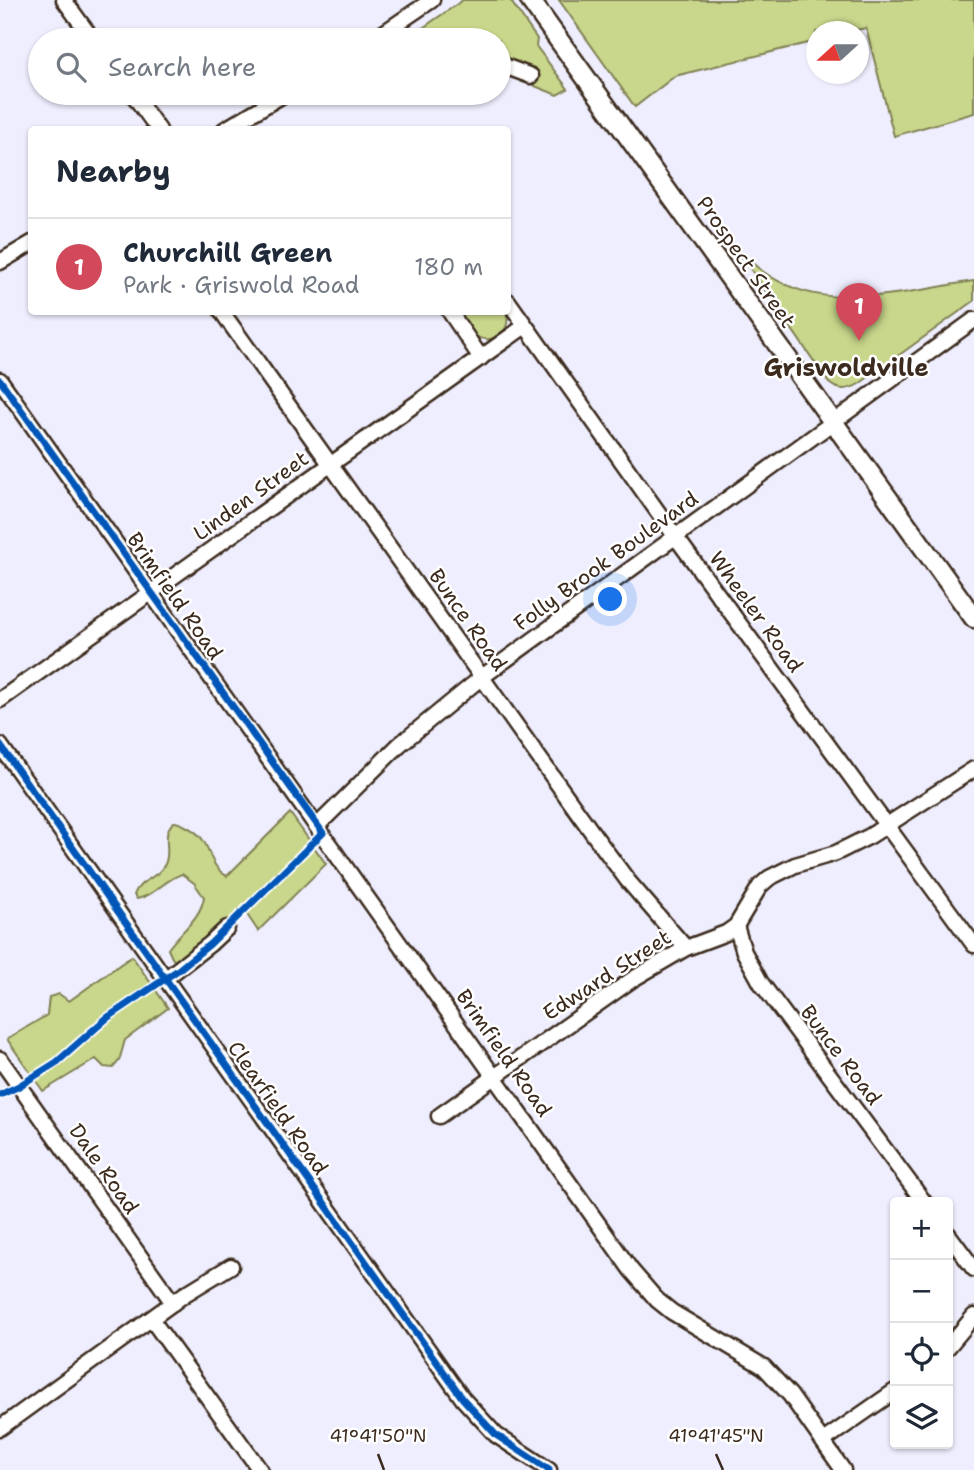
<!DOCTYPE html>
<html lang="en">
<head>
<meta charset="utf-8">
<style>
  body { margin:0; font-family:"Shantell Sans",sans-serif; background:#f6f6f7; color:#1f2937 }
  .controls { position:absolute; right:21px; bottom:21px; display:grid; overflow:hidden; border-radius:7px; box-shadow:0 2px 5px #0004 }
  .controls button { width:63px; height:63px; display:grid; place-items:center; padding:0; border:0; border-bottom:2px solid #e0e1e3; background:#fff; color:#1f2937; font:35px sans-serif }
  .compass { position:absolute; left:806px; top:21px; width:63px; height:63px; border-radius:50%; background:#fff; box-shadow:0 2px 5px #0004; rotate:249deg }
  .you { position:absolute; left:611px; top:600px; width:24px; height:24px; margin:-18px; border:5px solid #fff; border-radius:50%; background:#1a73e8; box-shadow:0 0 0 10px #1a73e833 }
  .badge { display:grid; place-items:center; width:46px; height:46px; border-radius:50%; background:#d1495b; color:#fff; font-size:23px; font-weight:700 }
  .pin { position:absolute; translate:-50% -58px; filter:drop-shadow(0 2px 4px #0008) }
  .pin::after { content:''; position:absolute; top:37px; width:24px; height:21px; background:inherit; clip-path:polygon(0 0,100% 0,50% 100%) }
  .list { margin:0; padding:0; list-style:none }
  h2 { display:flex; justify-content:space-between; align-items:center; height:91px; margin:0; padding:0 28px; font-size:30px }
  h2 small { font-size:23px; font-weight:400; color:#747a83 }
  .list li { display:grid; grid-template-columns:46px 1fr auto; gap:21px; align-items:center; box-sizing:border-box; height:98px; padding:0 28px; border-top:2px solid #e0e1e3 }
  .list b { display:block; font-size:26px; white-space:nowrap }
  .list p { margin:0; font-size:23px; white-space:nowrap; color:#747a83 }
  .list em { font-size:23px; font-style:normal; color:#747a83 }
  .icon { flex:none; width:38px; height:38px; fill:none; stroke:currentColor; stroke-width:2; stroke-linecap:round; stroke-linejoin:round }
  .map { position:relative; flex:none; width:974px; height:1470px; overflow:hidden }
  .search { position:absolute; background:#fff; box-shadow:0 2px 5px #0004; left:28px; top:28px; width:483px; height:77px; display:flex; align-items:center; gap:18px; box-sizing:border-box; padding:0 24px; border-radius:38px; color:#747a83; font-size:26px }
  .panel { position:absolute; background:#fff; box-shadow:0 2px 5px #0004; left:28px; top:126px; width:483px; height:189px; border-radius:7px }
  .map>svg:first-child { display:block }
  .green { fill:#c8d78b; stroke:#828054; stroke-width:2 }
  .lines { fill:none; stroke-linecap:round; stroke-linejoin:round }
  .minor-casing { stroke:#3b2a1e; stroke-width:19 }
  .major-casing { stroke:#3b2a1e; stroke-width:23 }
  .minor { stroke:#fff; stroke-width:14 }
  .major { stroke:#fff; stroke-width:18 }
  .cycleway-casing { stroke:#fff; stroke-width:11 }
  .cycleway { stroke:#0057b8; stroke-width:7 }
  .ticks { fill:none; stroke:#3b2a1e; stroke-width:2.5 }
  .labels { text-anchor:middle; stroke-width:5; stroke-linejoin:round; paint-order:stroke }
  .street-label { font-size:21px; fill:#3b2a1e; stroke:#fff }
  .quarter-label { font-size:24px; font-weight:bold; fill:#3b2a1e; stroke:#fff }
  .ticks-label { font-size:18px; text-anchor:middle; fill:#3b2a1e; stroke:#fff; stroke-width:5; stroke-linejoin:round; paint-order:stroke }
</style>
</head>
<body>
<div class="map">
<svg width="974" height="1470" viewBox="0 0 974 1470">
  <rect width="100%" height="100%" fill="#eeeefe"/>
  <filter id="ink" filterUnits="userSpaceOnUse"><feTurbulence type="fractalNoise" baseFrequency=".0143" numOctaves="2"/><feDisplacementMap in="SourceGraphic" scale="14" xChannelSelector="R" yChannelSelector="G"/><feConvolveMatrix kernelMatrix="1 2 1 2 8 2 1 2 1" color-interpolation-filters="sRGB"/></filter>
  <g filter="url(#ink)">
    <!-- green -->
    <g class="green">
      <path d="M463 0H510L537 39 536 46 568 89 557 95 535 86 536 75 499 62V40H410L414 34Z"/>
      <path d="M559 0H974V113L894 136 866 28 852 31 816 32V41L675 76 635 107Z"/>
      <path d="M727 235C792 325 882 295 974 281V301L859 384C849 390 839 392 829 383Z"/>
      <path d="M458 312H506C513 331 493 346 475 336 467 331 463 319 458 312Z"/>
      <path d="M290 813 326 864 258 931 246 913 217 941 181 968 172 958 168 949C181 931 201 918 204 897L194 883 182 874C165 879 156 895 137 899L134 895C139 879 158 879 165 864 172 850 160 833 174 822 180 822 183 825 189 828 214 841 205 864 227 876Z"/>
      <path d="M132 956 168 1008 125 1040 119 1061 113 1068 104 1067 96 1059 43 1091 7 1039 47 1015 49 997 59 994 69 1001Z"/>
    </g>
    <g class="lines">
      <!-- minor casing -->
      <g class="minor-casing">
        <g id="minor">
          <path d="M64 0 93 40"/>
          <path d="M373 40 432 0"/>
          <path d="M499 64 531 76"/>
          <path d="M132 93 159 130"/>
          <path d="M224 130 286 93"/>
          <path d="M0 262 32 243"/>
          <path d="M508 301 675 536 974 945"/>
          <path d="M222 312 594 835 628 881 686 948"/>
          <path d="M450 312 481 358"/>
          <path d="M0 380 631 1270 657 1300 672 1312 764 1367 790 1395 843 1470"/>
          <path d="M0 700 525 326"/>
          <path d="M0 745 463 1399 496 1435 549 1470"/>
          <path d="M317 826 399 745 482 677 974 320"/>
          <path d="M736 926 744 952 761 983 924 1202"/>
          <path d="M165 979 210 944 227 928"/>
          <path d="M0 1059 173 1303"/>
          <path d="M439 1116 633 979 686 948 726 933 736 926 760 886 769 878 795 865 836 853 870 836 974 769"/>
          <path d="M948 1234 974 1269"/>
          <path d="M152 1320 260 1470"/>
          <path d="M948 1347 974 1316"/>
          <path d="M0 1428 185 1294 231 1266"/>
          <path d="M823 1441 895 1391"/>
        </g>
      </g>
      <!-- major casing -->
      <g class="major-casing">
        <path id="major" d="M530 0 974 618"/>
      </g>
      <!-- minor -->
      <use href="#minor" class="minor"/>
      <!-- major -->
      <use href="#major" class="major"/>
      <!-- cycleway casing -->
      <g class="cycleway-casing">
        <g id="cycleway">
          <path d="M0 380 323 833 210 944 178 970 107 1018 57 1062 19 1086 0 1095"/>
          <path d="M0 745 463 1399 496 1435 549 1470"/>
        </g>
      </g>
      <!-- cycleway -->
      <use href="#cycleway" class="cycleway"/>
    </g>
  </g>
  <!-- ticks -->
  <path class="ticks" d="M378 1454 384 1470M716 1454 723 1470"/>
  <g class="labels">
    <!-- street labels -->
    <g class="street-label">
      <text transform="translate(746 262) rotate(55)" y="7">Prospect Street</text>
      <text transform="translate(251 496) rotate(-36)" y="7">Linden Street</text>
      <text transform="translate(606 561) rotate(-36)" y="7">Folly Brook Boulevard</text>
      <text transform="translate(175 596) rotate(55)" y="7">Brimfield Road</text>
      <text transform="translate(756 612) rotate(54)" y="7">Wheeler Road</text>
      <text transform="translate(468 620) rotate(55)" y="7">Bunce Road</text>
      <text transform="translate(607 975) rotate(-33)" y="7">Edward Street</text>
      <text transform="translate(504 1053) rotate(55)" y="7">Brimfield Road</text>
      <text transform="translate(841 1055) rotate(53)" y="7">Bunce Road</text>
      <text transform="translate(278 1108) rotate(55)" y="7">Clearfield Road</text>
      <text transform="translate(104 1169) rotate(55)" y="7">Dale Road</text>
    </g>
    <!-- quarter labels -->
    <g class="quarter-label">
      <text x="846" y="376">Griswoldville</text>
    </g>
  </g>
  <g class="ticks-label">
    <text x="378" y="1442">41°41'50"N</text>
    <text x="716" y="1442">41°41'45"N</text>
  </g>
</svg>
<div class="controls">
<button>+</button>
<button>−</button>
<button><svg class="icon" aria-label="locate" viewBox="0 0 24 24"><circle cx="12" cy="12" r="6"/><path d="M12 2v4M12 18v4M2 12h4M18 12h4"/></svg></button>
<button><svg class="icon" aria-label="layers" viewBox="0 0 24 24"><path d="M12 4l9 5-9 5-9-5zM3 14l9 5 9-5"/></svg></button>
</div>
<svg class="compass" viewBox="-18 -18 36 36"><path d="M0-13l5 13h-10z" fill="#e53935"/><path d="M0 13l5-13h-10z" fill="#747a83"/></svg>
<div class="you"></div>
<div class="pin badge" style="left:859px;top:341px">1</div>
<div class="search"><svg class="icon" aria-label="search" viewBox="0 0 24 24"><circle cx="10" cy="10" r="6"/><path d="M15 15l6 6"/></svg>Search here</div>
<section class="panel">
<h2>Nearby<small></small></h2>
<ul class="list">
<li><span class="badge">1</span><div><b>Churchill Green</b><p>Park · Griswold Road</p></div><em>180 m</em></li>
</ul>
</section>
</div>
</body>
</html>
